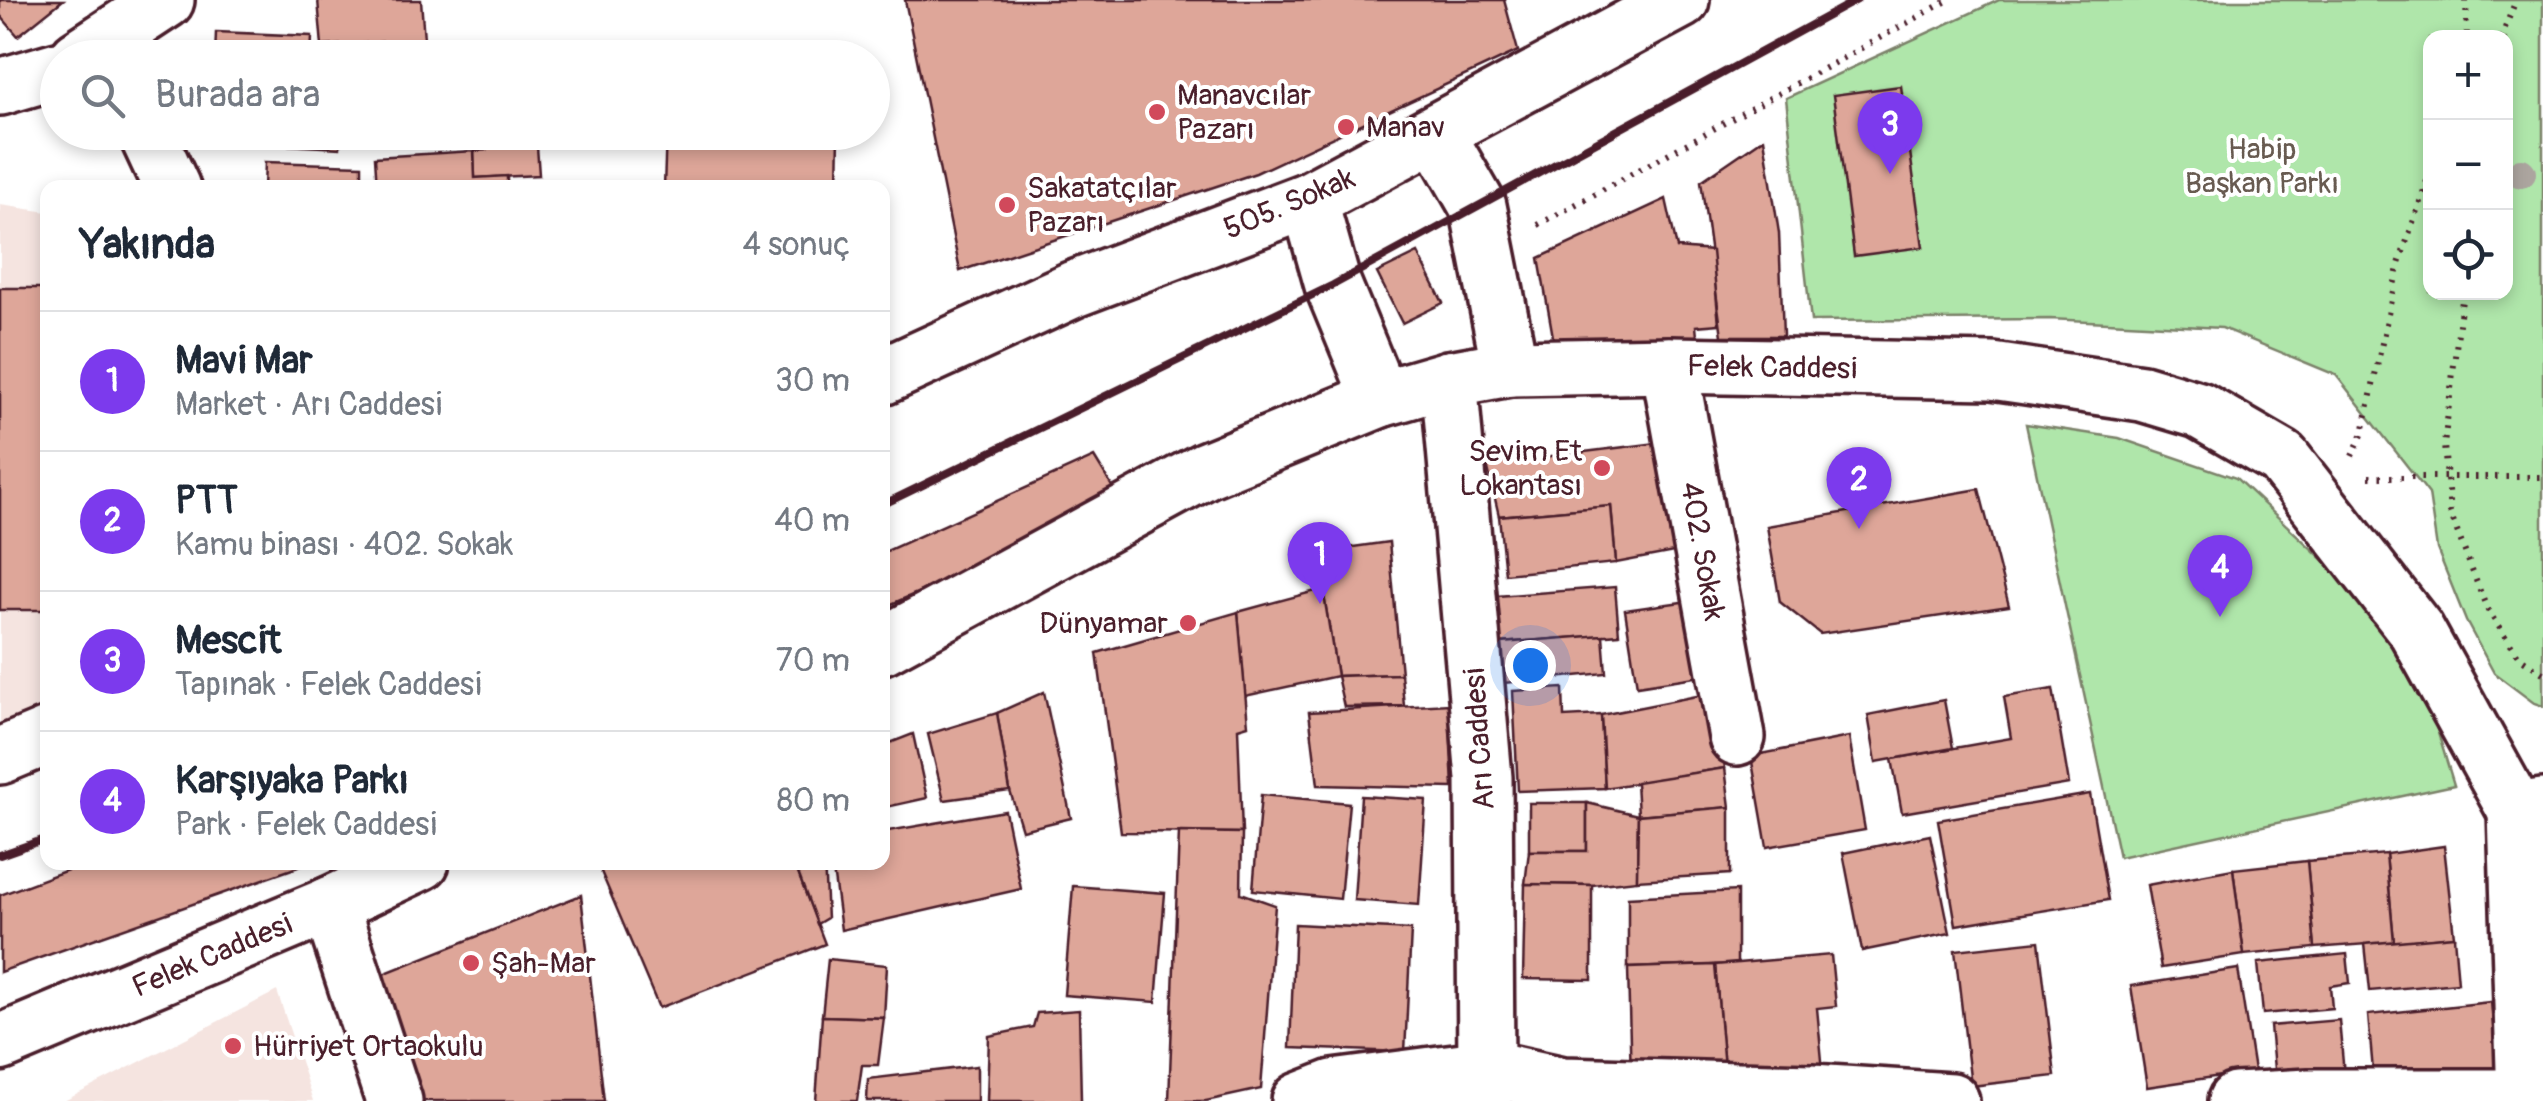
<!DOCTYPE html>
<html lang="tr">
<head>
<meta charset="utf-8">
<style>
  body { margin:0; font-family:Pangolin,sans-serif; background:#f2f2f3; color:#1f2937 }
  .controls { position:absolute; right:30px; top:30px; display:grid; overflow:hidden; border-radius:20px; box-shadow:0 5px 15px #0003 }
  .controls button { width:90px; height:90px; display:grid; place-items:center; padding:0; border:0; border-bottom:2px solid #e0e1e3; background:#fff; color:#1f2937; font:50px sans-serif }
  .you { position:absolute; left:1530px; top:665px; width:35px; height:35px; margin:-25px; border:8px solid #fff; border-radius:50%; background:#1a73e8; box-shadow:0 0 0 15px #1a73e833 }
  .badge { display:grid; place-items:center; width:65px; height:65px; border-radius:50%; background:#7c3aed; color:#fff; font-size:32px; font-weight:700 }
  .pin { position:absolute; translate:-50% -82px; filter:drop-shadow(0 2px 5px #0008) }
  .pin::after { content:''; position:absolute; top:52px; width:35px; height:30px; background:inherit; clip-path:polygon(0 0,100% 0,50% 100%) }
  .list { margin:0; padding:0; list-style:none }
  h2 { display:flex; justify-content:space-between; align-items:center; height:130px; margin:0; padding:0 40px; font-size:42px }
  h2 small { font-size:32px; font-weight:400; color:#747a83 }
  .list li { display:grid; grid-template-columns:65px 1fr auto; gap:30px; align-items:center; box-sizing:border-box; height:140px; padding:0 40px; border-top:2px solid #e0e1e3 }
  .list b { display:block; font-size:38px; white-space:nowrap }
  .list p { margin:0; font-size:32px; white-space:nowrap; color:#747a83 }
  .list em { font-size:32px; font-style:normal; color:#747a83 }
  .icon { flex:none; width:55px; height:55px; fill:none; stroke:currentColor; stroke-width:2; stroke-linecap:round; stroke-linejoin:round }
  .map { position:relative; flex:none; width:2543px; height:1101px; overflow:hidden }
  .search { position:absolute; background:#fff; box-shadow:0 5px 15px #0003; left:40px; top:40px; width:850px; height:110px; display:flex; align-items:center; gap:25px; box-sizing:border-box; padding:0 35px; border-radius:55px; color:#747a83; font-size:38px }
  .panel { position:absolute; background:#fff; box-shadow:0 5px 15px #0003; left:40px; top:180px; width:850px; height:690px; border-radius:20px }
  .map>svg:first-child { display:block }
  .built { fill:#f5e4e0 }
  .green { fill:#afe6aa; stroke:#7c826a; stroke-width:2.5; fill-rule:evenodd }
  .building { fill:#dea699; stroke:#4a1f2b; stroke-width:2.5 }
  .lines { fill:none; stroke-linecap:round; stroke-linejoin:round }
  .minor-casing { stroke:#4a1f2b; stroke-width:62 }
  .major-casing { stroke:#4a1f2b; stroke-width:62 }
  .path { stroke:#4a1f2b; stroke-width:6; stroke-dasharray:2.5 8; stroke-linecap:butt }
  .minor { stroke:#fff; stroke-width:55 }
  .major { stroke:#fff; stroke-width:55 }
  .rail { stroke:#4a1f2b; stroke-width:8 }
  .tree { fill:#aca59f }
  .poi-dot { fill:#d1495b; stroke:#fff; stroke-width:4 }
  .labels { text-anchor:middle; stroke-width:8; stroke-linejoin:round; paint-order:stroke }
  .poi-label { font-size:30px; fill:#4a1f2b; stroke:#fff; text-anchor:start }
  .park-label { font-size:30px; fill:#685b51; stroke:#fff }
  .street-label { font-size:30px; fill:#4a1f2b; stroke:#fff }
</style>
</head>
<body>
<div class="map">
<svg width="2543" height="1101" viewBox="0 0 2543 1101">
  <rect width="100%" height="100%" fill="#fff"/>
  <filter id="ink" filterUnits="userSpaceOnUse"><feTurbulence type="fractalNoise" baseFrequency=".01" numOctaves="2"/><feDisplacementMap in="SourceGraphic" scale="20" xChannelSelector="R" yChannelSelector="G"/><feConvolveMatrix kernelMatrix="1 2 1 2 8 2 1 2 1" color-interpolation-filters="sRGB"/></filter>
  <g filter="url(#ink)">
    <!-- built -->
    <g class="built">
      <path d="M0 205 48 212 47 707 0 724Z"/>
      <path d="M277 991 313 1101H64Z"/>
    </g>
    <!-- green -->
    <g class="green">
      <path d="M1999 0H2543V706L2534 703 2494 673 2466 621 2437 549 2429 494 2336 375 2222 328 2050 319 1811 321 1786 98ZM2430 38H2506V292H2430Z"/>
      <path d="M2026 424 2119 438 2236 478 2328 564 2419 671 2454 785 2119 857Z"/>
    </g>
    <!-- building -->
    <g class="building">
      <path d="M0 0H63L18 36 0 15Z"/>
      <path d="M318 0H421L424 39 322 46Z"/>
      <path d="M905 0H1504L1518 51 1256 173 960 271Z"/>
      <path d="M216 32 312 36 311 58H215Z"/>
      <path d="M1901 86 1923 247 1854 256 1833 95Z"/>
      <path d="M212 132H341L340 148 211 141Z"/>
      <path d="M484 132H536L539 175 475 178 474 151 486 150Z"/>
      <path d="M666 132H839L838 188H664Z"/>
      <path d="M1764 138 1779 233 1783 336H1722L1701 181Z"/>
      <path d="M474 151 475 178 507 176V188H377L375 157Z"/>
      <path d="M265 162 362 165V188H264Z"/>
      <path d="M1666 199 1677 248 1712 251 1719 324 1696 326 1698 347 1555 348 1539 258Z"/>
      <path d="M1418 253 1443 303 1402 323 1377 273Z"/>
      <rect x="0" y="288" width="48" height="322"/>
      <path d="M1666 442 1679 551 1616 563 1611 506 1499 516 1487 464Z"/>
      <path d="M1094 457 1116 493 1025 547 882 608V553Z"/>
      <path d="M1979 489 2009 606 1820 634 1780 602 1767 526Z"/>
      <path d="M1611 506 1616 563 1505 574 1499 516Z"/>
      <path d="M1389 542 1401 674 1337 676 1317 552Z"/>
      <path d="M1615 587 1619 634 1501 643 1497 596Z"/>
      <path d="M1323 589 1337 676 1245 696 1238 612Z"/>
      <path d="M1696 600 1708 675 1637 686 1625 610Z"/>
      <path d="M1238 612 1248 725 1238 728 1242 833 1121 832 1097 653Z"/>
      <path d="M1603 635 1606 673 1504 683 1501 643Z"/>
      <path d="M1401 674 1404 706 1344 707 1337 676Z"/>
      <path d="M1563 688 1564 717 1601 715 1605 788 1518 791 1513 691Z"/>
      <path d="M2053 689 2069 784 1902 813 1892 759 2011 738 2004 697Z"/>
      <path d="M1044 692 1071 818 1022 830 1010 791 997 713Z"/>
      <path d="M1712 693 1725 768 1605 788 1601 715Z"/>
      <path d="M1944 700 1953 748 1876 762 1868 715Z"/>
      <path d="M1449 704 1453 788 1318 785 1309 712Z"/>
      <path d="M997 713 1010 791 944 800 928 734Z"/>
      <path d="M913 734 927 798 882 808V746Z"/>
      <path d="M1849 737 1865 830 1767 847 1751 756Z"/>
      <path d="M1725 768 1730 807 1638 815 1636 782Z"/>
      <path d="M2090 794 2108 900 1956 925 1938 820Z"/>
      <path d="M1261 795 1349 803 1340 899 1253 890Z"/>
      <path d="M1361 796 1426 800 1419 905 1354 900Z"/>
      <rect x="1529" y="803" width="58" height="48"/>
      <path d="M1587 803 1638 815 1637 880 1592 885 1525 884 1529 851H1587Z"/>
      <path d="M1730 807V874L1637 880 1638 815Z"/>
      <path d="M1005 811 1021 889 841 930 832 862H882V832Z"/>
      <path d="M1179 832 1242 833 1241 893 1275 905 1261 1089 1206 1101H1169Z"/>
      <path d="M1930 835 1950 933 1862 951 1843 853Z"/>
      <path d="M2444 846 2454 936 2394 942 2386 854Z"/>
      <path d="M2386 854 2394 942 2315 948 2307 861Z"/>
      <path d="M2307 861 2315 948 2244 955 2233 869Z"/>
      <path d="M89 862H312L0 972V895Z"/>
      <path d="M610 862H794L825 944 659 1008 599 867Z"/>
      <path d="M794 862H824L827 918 817 924Z"/>
      <path d="M2233 869 2244 955 2161 968 2147 885Z"/>
      <path d="M1525 884 1592 885V980L1523 979Z"/>
      <path d="M1073 886 1165 893 1156 1002 1064 995Z"/>
      <path d="M1737 891V964L1628 968V897Z"/>
      <path d="M581 895 604 1101H411L378 976Z"/>
      <path d="M1295 924 1411 930 1405 1052 1290 1048Z"/>
      <path d="M2454 936 2458 983 2370 991 2365 944Z"/>
      <path d="M2039 941 2055 1076 1971 1086 1955 950Z"/>
      <path d="M2347 954 2350 983 2330 986 2332 1008 2263 1014 2258 963Z"/>
      <path d="M1831 955 1836 1006 1817 1008 1823 1071 1725 1079 1715 965Z"/>
      <path d="M828 959 887 965 884 1018 822 1016Z"/>
      <path d="M1715 965 1725 1079 1631 1080 1628 968Z"/>
      <path d="M2238 969 2254 1071 2147 1087 2131 986Z"/>
      <path d="M2491 1002 2497 1070 2374 1082 2368 1015Z"/>
      <path d="M1079 1010 1081 1101H987L989 1036 1033 1027 1037 1013Z"/>
      <path d="M822 1016 884 1018 878 1065H862L857 1101H816Z"/>
      <path d="M2339 1020 2344 1074 2275 1080 2270 1026Z"/>
      <path d="M977 1066V1101H867L868 1079Z"/>
    </g>
    <g class="lines">
      <!-- minor casing -->
      <g class="minor-casing">
        <g id="minor">
          <path d="M78 58 166 0"/>
          <path d="M0 87 58 70"/>
          <path d="M146 132 172 188"/>
          <path d="M1436 133 1478 206 1510 368"/>
          <path d="M1309 200 1333 285 1380 399"/>
          <path d="M1669 365 1737 737"/>
          <path d="M882 377 1074 289 1309 200 1681 0"/>
          <path d="M1449 379 1484 778 1486 1068 1483 1101"/>
          <path d="M0 756 48 736"/>
          <path d="M330 905 394 1101"/>
          <path d="M1300 1101 1333 1088 1486 1068 1563 1085 1812 1092 1951 1101"/>
          <path d="M2236 1101 2309 1097H2524"/>
          <path d="M2525 1101 2516 811 2543 807"/>
        </g>
      </g>
      <!-- major casing -->
      <g class="major-casing">
        <g id="major">
          <path d="M882 646 1206 470 1380 399 1449 379 1510 368 1669 365 1992 371 2142 393 2199 410 2282 458 2416 630 2516 811"/>
          <path d="M0 1043 330 905 421 862"/>
        </g>
      </g>
      <!-- path -->
      <g class="path">
        <path d="M2466 0 2467 38"/>
        <path d="M2501 38 2516 0"/>
        <path d="M1538 225 1949 0"/>
        <path d="M2463 292 2444 445 2450 513 2487 609 2519 657 2543 673"/>
        <path d="M2352 456 2363 433 2398 267 2430 172"/>
        <path d="M2369 477H2543"/>
      </g>
      <!-- minor -->
      <use href="#minor" class="minor"/>
      <!-- major -->
      <use href="#major" class="major"/>
      <!-- rail -->
      <g class="rail">
        <path d="M882 505 1333 285 1857 0"/>
        <path d="M0 855 48 838"/>
      </g>
    </g>
    <!-- trees -->
    <circle class="tree" cx="2521" cy="173" r="15"/>
  </g>
  <!-- markers -->
  <g class="poi-dot">
    <circle cx="1157" cy="112" r="10"/>
    <circle cx="1346" cy="127" r="10"/>
    <circle cx="1007" cy="205" r="10"/>
    <circle cx="1602" cy="468" r="10"/>
    <circle cx="1188" cy="623" r="10"/>
    <circle cx="471" cy="963" r="10"/>
    <circle cx="233" cy="1046" r="10"/>
  </g>
  <g class="labels">
    <!-- poi labels -->
    <g class="poi-label">
      <text x="1177" y="105">Manavcılar<tspan x="1177" dy="34">Pazarı</tspan></text>
      <text x="1366" y="137">Manav</text>
      <text x="1027" y="198">Sakatatçılar<tspan x="1027" dy="34">Pazarı</tspan></text>
      <text x="1582" y="461" text-anchor="end">Sevim Et<tspan x="1582" dy="34">Lokantası</tspan></text>
      <text x="1168" y="633" text-anchor="end">Dünyamar</text>
      <text x="491" y="973">Şah-Mar</text>
      <text x="253" y="1056">Hürriyet Ortaokulu</text>
    </g>
    <!-- park labels -->
    <g class="park-label">
      <text x="2262" y="159">Habip<tspan x="2262" dy="34">Başkan Parkı</tspan></text>
    </g>
    <!-- street labels -->
    <g class="street-label">
      <text transform="translate(1289 203) rotate(-23)" y="10">505. Sokak</text>
      <text transform="translate(1772 367) rotate(1)" y="10">Felek Caddesi</text>
      <text transform="translate(1703 551) rotate(80)" y="10">402. Sokak</text>
      <text transform="translate(1479 739) rotate(-94)" y="10">Arı Caddesi</text>
      <text transform="translate(212 955) rotate(-23)" y="10">Felek Caddesi</text>
    </g>
  </g>
</svg>
<div class="controls">
<button>+</button>
<button>−</button>
<button><svg class="icon" aria-label="locate" viewBox="0 0 24 24"><circle cx="12" cy="12" r="6"/><path d="M12 2v4M12 18v4M2 12h4M18 12h4"/></svg></button>
</div>
<div class="you"></div>
<div class="pin badge" style="left:1320px;top:604px">1</div>
<div class="pin badge" style="left:1859px;top:529px">2</div>
<div class="pin badge" style="left:1890px;top:174px">3</div>
<div class="pin badge" style="left:2220px;top:617px">4</div>
<div class="search"><svg class="icon" aria-label="search" viewBox="0 0 24 24"><circle cx="10" cy="10" r="6"/><path d="M15 15l6 6"/></svg>Burada ara</div>
<section class="panel">
<h2>Yakında<small>4 sonuç</small></h2>
<ul class="list">
<li><span class="badge">1</span><div><b>Mavi Mar</b><p>Market · Arı Caddesi</p></div><em>30 m</em></li>
<li><span class="badge">2</span><div><b>PTT</b><p>Kamu binası · 402. Sokak</p></div><em>40 m</em></li>
<li><span class="badge">3</span><div><b>Mescit</b><p>Tapınak · Felek Caddesi</p></div><em>70 m</em></li>
<li><span class="badge">4</span><div><b>Karşıyaka Parkı</b><p>Park · Felek Caddesi</p></div><em>80 m</em></li>
</ul>
</section>
</div>
</body>
</html>
